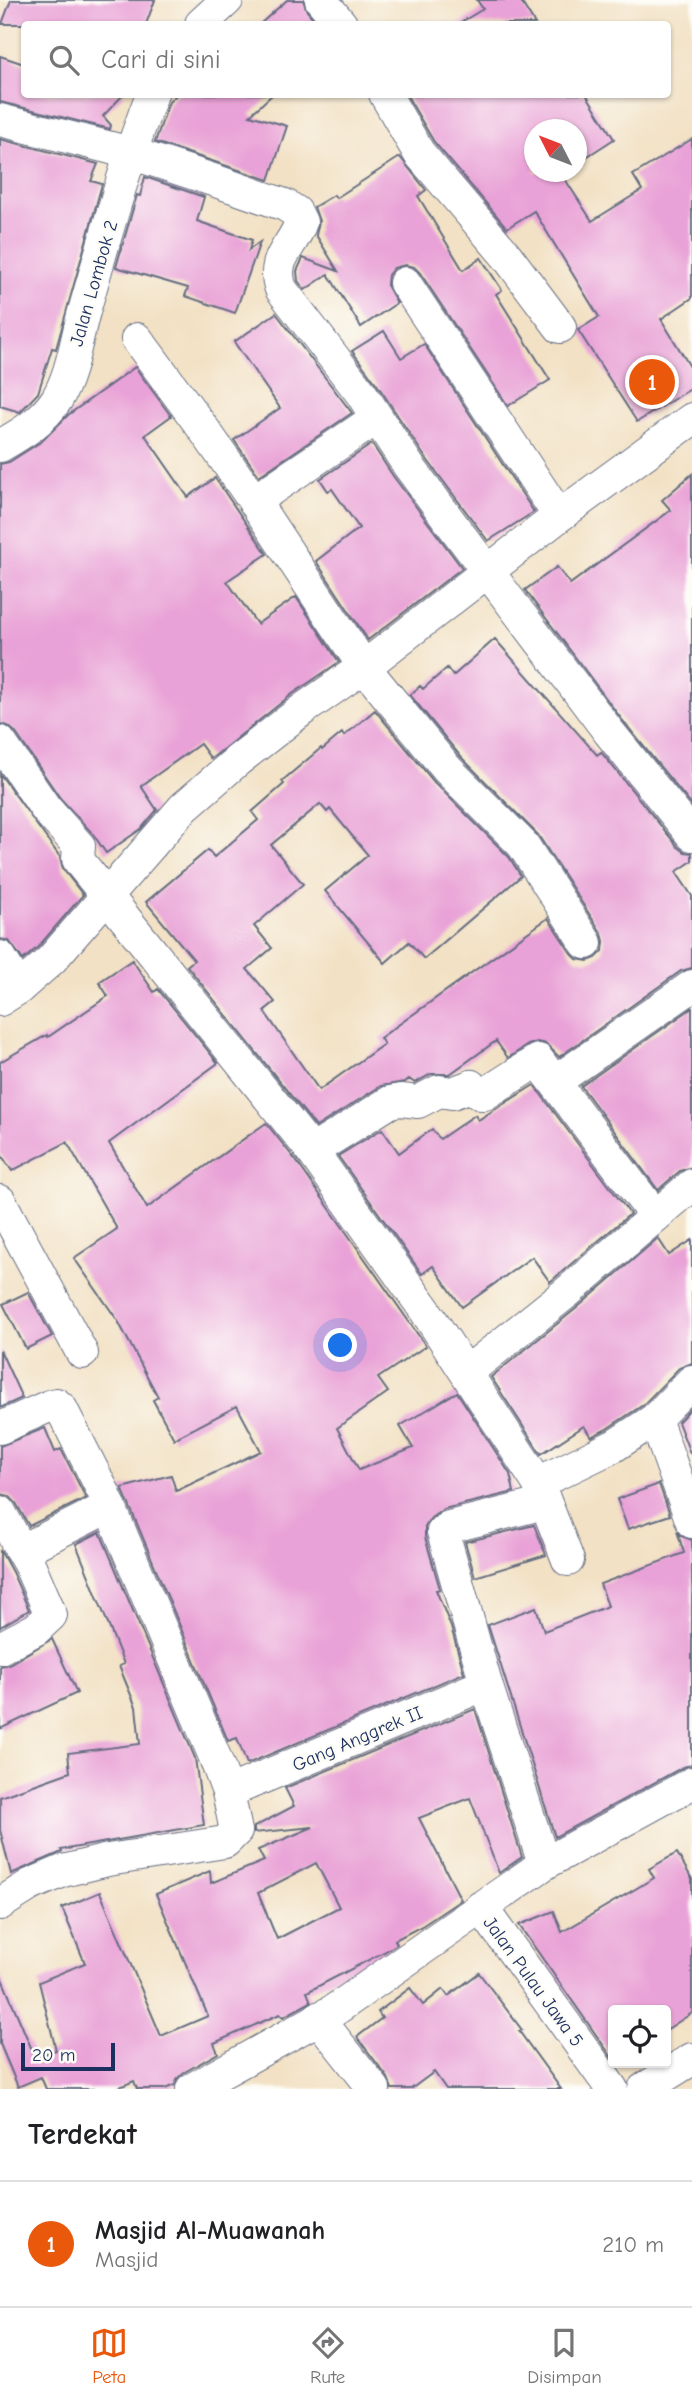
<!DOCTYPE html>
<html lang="id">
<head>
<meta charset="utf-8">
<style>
  body { margin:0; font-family:"Comic Neue",sans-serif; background:#f2f2f2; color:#202124 }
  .controls { position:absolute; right:21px; bottom:21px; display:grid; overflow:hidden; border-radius:7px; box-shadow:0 2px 5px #0004 }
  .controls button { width:63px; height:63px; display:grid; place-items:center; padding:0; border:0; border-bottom:2px solid #e0e0e0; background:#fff; color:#202124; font:35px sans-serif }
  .compass { position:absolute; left:524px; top:119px; width:63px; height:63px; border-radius:50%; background:#fff; box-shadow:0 2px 5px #0004; rotate:312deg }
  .scale { position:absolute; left:21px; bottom:18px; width:94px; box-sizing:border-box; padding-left:7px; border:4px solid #1b2f5e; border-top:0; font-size:19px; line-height:24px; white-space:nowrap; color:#1b2f5e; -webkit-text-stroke:5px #fdfcf7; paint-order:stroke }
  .you { position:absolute; left:341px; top:1346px; width:24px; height:24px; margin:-18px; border:5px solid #fff; border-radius:50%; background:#1a73e8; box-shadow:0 0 0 10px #1a73e833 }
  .badge { display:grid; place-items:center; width:46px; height:46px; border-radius:50%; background:#ea580c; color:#fff; font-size:23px; font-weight:700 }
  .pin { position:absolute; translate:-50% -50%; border:4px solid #fff; box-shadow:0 2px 7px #0006 }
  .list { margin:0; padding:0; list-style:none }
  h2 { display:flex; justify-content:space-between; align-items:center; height:91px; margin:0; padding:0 28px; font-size:30px }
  h2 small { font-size:23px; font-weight:400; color:#757577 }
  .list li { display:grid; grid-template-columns:46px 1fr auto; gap:21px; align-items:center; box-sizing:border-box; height:126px; padding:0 28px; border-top:2px solid #e0e0e0 }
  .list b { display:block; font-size:26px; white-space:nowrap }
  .list p { margin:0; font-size:23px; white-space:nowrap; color:#757577 }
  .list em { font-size:23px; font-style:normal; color:#757577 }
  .icon { flex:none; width:38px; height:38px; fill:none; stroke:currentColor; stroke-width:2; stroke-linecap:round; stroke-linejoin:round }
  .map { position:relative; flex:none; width:692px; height:2089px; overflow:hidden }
  .search { position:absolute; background:#fff; box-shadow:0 2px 5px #0004; left:21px; right:21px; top:21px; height:77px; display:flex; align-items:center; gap:18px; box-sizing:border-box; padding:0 24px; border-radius:7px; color:#757577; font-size:26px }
  .sheet { height:217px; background:#fff }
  nav { display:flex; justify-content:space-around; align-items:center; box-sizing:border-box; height:98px; border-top:2px solid #e0e0e0; background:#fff; font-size:19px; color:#757577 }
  nav a { display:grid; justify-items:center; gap:4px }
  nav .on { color:#ea580c }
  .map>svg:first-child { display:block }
  .building { fill:#e9a2d7; fill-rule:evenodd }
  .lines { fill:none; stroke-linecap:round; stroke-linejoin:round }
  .street-casing { stroke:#666d82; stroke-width:34 }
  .street { stroke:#fff; stroke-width:32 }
  .labels { text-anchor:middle; stroke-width:5; stroke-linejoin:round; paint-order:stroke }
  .street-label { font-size:19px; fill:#1b2f5e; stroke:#fdfcf7 }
</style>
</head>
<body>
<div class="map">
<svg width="692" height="2089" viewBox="0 0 692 2089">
  <rect width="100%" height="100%" fill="#fdfcf7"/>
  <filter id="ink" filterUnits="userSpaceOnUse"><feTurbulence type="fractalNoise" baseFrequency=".0143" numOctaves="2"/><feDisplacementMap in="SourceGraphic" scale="14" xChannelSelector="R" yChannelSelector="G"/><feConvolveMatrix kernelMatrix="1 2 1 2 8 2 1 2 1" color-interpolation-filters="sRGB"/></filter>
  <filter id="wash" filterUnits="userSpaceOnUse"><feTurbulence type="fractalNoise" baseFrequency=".00686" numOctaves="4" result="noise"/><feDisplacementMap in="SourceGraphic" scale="28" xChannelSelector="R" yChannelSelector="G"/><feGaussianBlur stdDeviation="1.57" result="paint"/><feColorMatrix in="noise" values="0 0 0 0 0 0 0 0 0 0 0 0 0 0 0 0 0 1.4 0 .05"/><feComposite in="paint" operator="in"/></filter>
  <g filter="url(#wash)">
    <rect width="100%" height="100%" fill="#f2e1c4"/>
    <g id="blocks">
      <!-- building -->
      <g class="building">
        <path d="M11 0H155L146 24H2Z"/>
        <path d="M287 0H303L307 11 318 24H260Z"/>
        <path d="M477 0H520L535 24H458L483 9Z"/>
        <path d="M0 56 24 64V94H124L103 116 111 125 110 129 0 102Z"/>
        <path d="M177 94H273L250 115 287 126 269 180 155 142 169 102Z"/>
        <path d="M406 94H586L614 139 577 163V130H535V172H564L561 173 592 221 642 190 633 175 692 139V298L661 319 692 370V388L637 422 578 330 599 317 534 211 507 228 434 142Z"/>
        <path d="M0 139 98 164 91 181 102 184 56 349 52 348 38 393 20 412 0 406Z"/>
        <path d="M400 157 426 190 418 196 463 270 481 258 502 290 496 294 550 380 508 406 420 273 414 267 405 265 394 268 388 275 387 285 397 303 361 327 328 274 305 290 298 281 297 271 303 258 338 271 316 235 319 221 314 207 334 195 336 198Z"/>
        <path d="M145 177 204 197 197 221 252 240 249 250 260 242 235 313 185 296 188 288 116 267 137 195 140 196Z"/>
        <path d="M276 313 352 413 259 476 234 440 280 408 234 342Z"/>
        <path d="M384 331 401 358 424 344 534 512 488 541 423 454 376 383 352 351Z"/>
        <path d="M135 367 171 416 145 435 188 497 215 478 267 554 227 581 257 624 296 597 339 662 291 695 211 759 200 744 141 786 157 810 141 829 106 853 93 834 60 798 15 732 8 726 0 724V464L9 462 42 441 68 415Z"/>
        <path d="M372 444 393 476 462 568 368 640 316 561 359 528 332 489 328 491 320 479Z"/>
        <path d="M692 474V806L623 721 525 590 557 567 570 584 671 510 662 500Z"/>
        <path d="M495 639 597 755 601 752 678 847 685 852 692 853V861L676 872 692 896V968L681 971 559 1057 546 1044 537 1042 528 1045 508 1058 496 1041 450 1074H431L415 1083 409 1079 405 1082 381 1086 316 1127 187 966 194 960 146 902 208 850 214 857 258 820 252 812 284 784 282 781 321 748 322 750 342 733 344 736 375 710 434 782 509 857 521 876 424 959 409 942 385 963 325 891 368 855 330 809 327 812 320 804 271 845 303 884 254 926 272 948 247 969 275 1002 264 1011 319 1090 384 1044 380 1038 548 918 571 953 577 959 588 961 596 958 603 951 604 941 602 934 538 835 461 757 410 695 420 686 423 689 447 668 453 676Z"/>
        <path d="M0 774 60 857 63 869 83 895 38 947 23 960 9 941 0 939Z"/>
        <path d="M132 960 154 992 158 989 218 1063 109 1143 147 1208 266 1123 297 1162 426 1346 378 1378 388 1392 337 1428 359 1470 413 1448 400 1426 457 1392 510 1474 514 1492 444 1509 431 1518 425 1527V1537L440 1589 436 1590 451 1627 464 1673 247 1764 237 1738 228 1741 122 1488 171 1475 176 1491 261 1451 237 1406 174 1439 153 1400 158 1397 118 1321 74 1258 117 1229 67 1142 12 1171 0 1153V1062L47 1035 48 1037 108 996 99 982Z"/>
        <path d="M692 1008V1167L680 1171 658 1190 581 1086Z"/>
        <path d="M534 1085 630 1214 550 1282 532 1257 462 1307 433 1266 422 1274 338 1156 382 1129 399 1153 432 1129 440 1139 475 1115 478 1120Z"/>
        <path d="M658 1238 669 1255 692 1240V1363L679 1368 643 1405 605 1430 591 1437 584 1426 541 1454 491 1377 578 1307Z"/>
        <path d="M28 1292 52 1336 26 1349 3 1304Z"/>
        <path d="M0 1350 22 1398 0 1408Z"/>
        <path d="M692 1407V1453H690L678 1422Z"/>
        <path d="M45 1428 55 1452 61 1449 86 1498 29 1526 16 1503 9 1496 0 1494V1446Z"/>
        <path d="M659 1484 670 1515 628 1529 617 1499Z"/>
        <path d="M534 1525 546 1555 475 1577 465 1542Z"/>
        <path d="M677 1531 681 1536 692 1540V1765L683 1767 555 1837 488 1625 536 1607 544 1631 608 1606 600 1584 684 1553Z"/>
        <path d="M100 1532 195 1758 204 1825 61 1850 62 1852 11 1874 0 1830V1797L70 1772 68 1753 140 1744 136 1707 119 1666 124 1664 76 1544Z"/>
        <path d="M0 1550 13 1574 29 1610 0 1627Z"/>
        <path d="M52 1639 77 1693 0 1729V1666L9 1664Z"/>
        <path d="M475 1709 522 1857 499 1873 470 1798 419 1818 461 1900 422 1926 395 1940 397 1944 386 1951 307 1992 311 2002 283 2017 280 2014 214 2043 218 2053 183 2073 177 2079 175 2085 165 2089H137L134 2081 115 2089H46L41 2077 18 2087 0 2044V1974L35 2057 56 2050 39 1982 85 1963 62 1908 100 1892 161 2036 208 2016 156 1894 210 1871 211 1883 264 1861 258 1850 313 1827 254 1833V1827L294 1806 285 1788ZM316 1863 339 1907 277 1939 258 1893Z"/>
        <path d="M677 1853 692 1879V2013L666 2030V2010H613V2059L519 1925 554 1911 562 1932 654 1878 649 1869Z"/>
        <path d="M479 1973 522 2030 519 2031 561 2089H446L434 2072 411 2089H392L388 2078 357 2037 382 2018 378 2012 410 1988 423 2005 443 1989 448 1996Z"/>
      </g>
    </g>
  </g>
  <g filter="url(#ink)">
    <use href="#blocks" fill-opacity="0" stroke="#666d82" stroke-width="2"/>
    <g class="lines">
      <!-- street casing -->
      <g class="street-casing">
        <g id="street">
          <path d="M321 0 341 24"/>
          <path d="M201 24 227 0"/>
          <path d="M385 94 419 153 506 255 560 327"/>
          <path d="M0 120 131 153 219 182 285 205 296 212 301 222C292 249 270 258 281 289L361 393 408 465 454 527 609 732 692 835"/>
          <path d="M405 283 559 516"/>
          <path d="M137 339 205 431 254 501 364 667 447 769 523 845 586 943"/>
          <path d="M0 446C21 434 43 421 57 399 73 372 76 338 85 308 106 236 125 164 152 94"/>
          <path d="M254 501 377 418"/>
          <path d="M0 742 46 809 79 846 78 859 82 865 312 1151 425 1310 538 1483 568 1560"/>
          <path d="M0 957 19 988"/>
          <path d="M0 1000 19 988 51 960 184 807 238 760 302 710 364 667 559 516 692 419"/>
          <path d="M556 1081 692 986"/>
          <path d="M312 1151 390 1102 401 1100 418 1102 439 1091 452 1093 471 1086 481 1094H485L538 1060 655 1216"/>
          <path d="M0 1201 82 1353"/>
          <path d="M467 1372 566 1293 692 1185"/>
          <path d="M655 1419 692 1522"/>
          <path d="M0 1428 49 1406 56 1404 61 1408 104 1493 214 1755 228 1792 236 1831 225 1842 108 1860 63 1871 30 1885 0 1904"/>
          <path d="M538 1483 614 1446 655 1419 692 1381"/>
          <path d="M0 1512 30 1566 51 1615 36 1629 0 1648"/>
          <path d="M21 1551 110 1506"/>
          <path d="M228 1792 486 1684"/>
          <path d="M544 1864 486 1684 443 1532 449 1527 545 1503"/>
          <path d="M481 1907 612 2089"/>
          <path d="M318 2018 374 2089"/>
          <path d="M192 2089 336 2009 544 1864 692 1783"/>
          <path d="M644 2089 692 2059"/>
        </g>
      </g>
      <!-- street -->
      <use href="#street" class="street"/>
    </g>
  </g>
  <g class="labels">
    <!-- street labels -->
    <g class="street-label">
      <text transform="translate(93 283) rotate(-74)" y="7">Jalan Lombok 2</text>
      <text transform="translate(357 1738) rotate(-23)" y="7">Gang Anggrek II</text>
      <text transform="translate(534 1981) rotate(54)" y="7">Jalan Pulau Jawa 5</text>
    </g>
  </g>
</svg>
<div class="controls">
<button><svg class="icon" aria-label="locate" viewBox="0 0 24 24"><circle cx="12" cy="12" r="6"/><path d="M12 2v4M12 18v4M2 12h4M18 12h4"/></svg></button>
</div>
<svg class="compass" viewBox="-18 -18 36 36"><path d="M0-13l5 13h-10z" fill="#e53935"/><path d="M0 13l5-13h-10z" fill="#757577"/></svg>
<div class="scale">20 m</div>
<div class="you"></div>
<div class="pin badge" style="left:652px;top:382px">1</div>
<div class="search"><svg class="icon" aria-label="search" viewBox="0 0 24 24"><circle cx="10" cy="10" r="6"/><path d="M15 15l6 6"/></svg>Cari di sini</div>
</div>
<section class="sheet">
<h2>Terdekat<small></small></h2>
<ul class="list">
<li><span class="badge">1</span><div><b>Masjid Al-Muawanah</b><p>Masjid</p></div><em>210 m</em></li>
</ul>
</section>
<nav>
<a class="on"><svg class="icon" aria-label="map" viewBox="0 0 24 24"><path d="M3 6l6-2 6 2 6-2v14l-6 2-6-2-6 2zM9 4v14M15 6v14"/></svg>Peta</a>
<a><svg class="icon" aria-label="directions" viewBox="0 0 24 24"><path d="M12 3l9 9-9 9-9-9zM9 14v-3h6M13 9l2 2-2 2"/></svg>Rute</a>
<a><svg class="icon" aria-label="saved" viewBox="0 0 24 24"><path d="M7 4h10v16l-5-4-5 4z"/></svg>Disimpan</a>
</nav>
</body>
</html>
